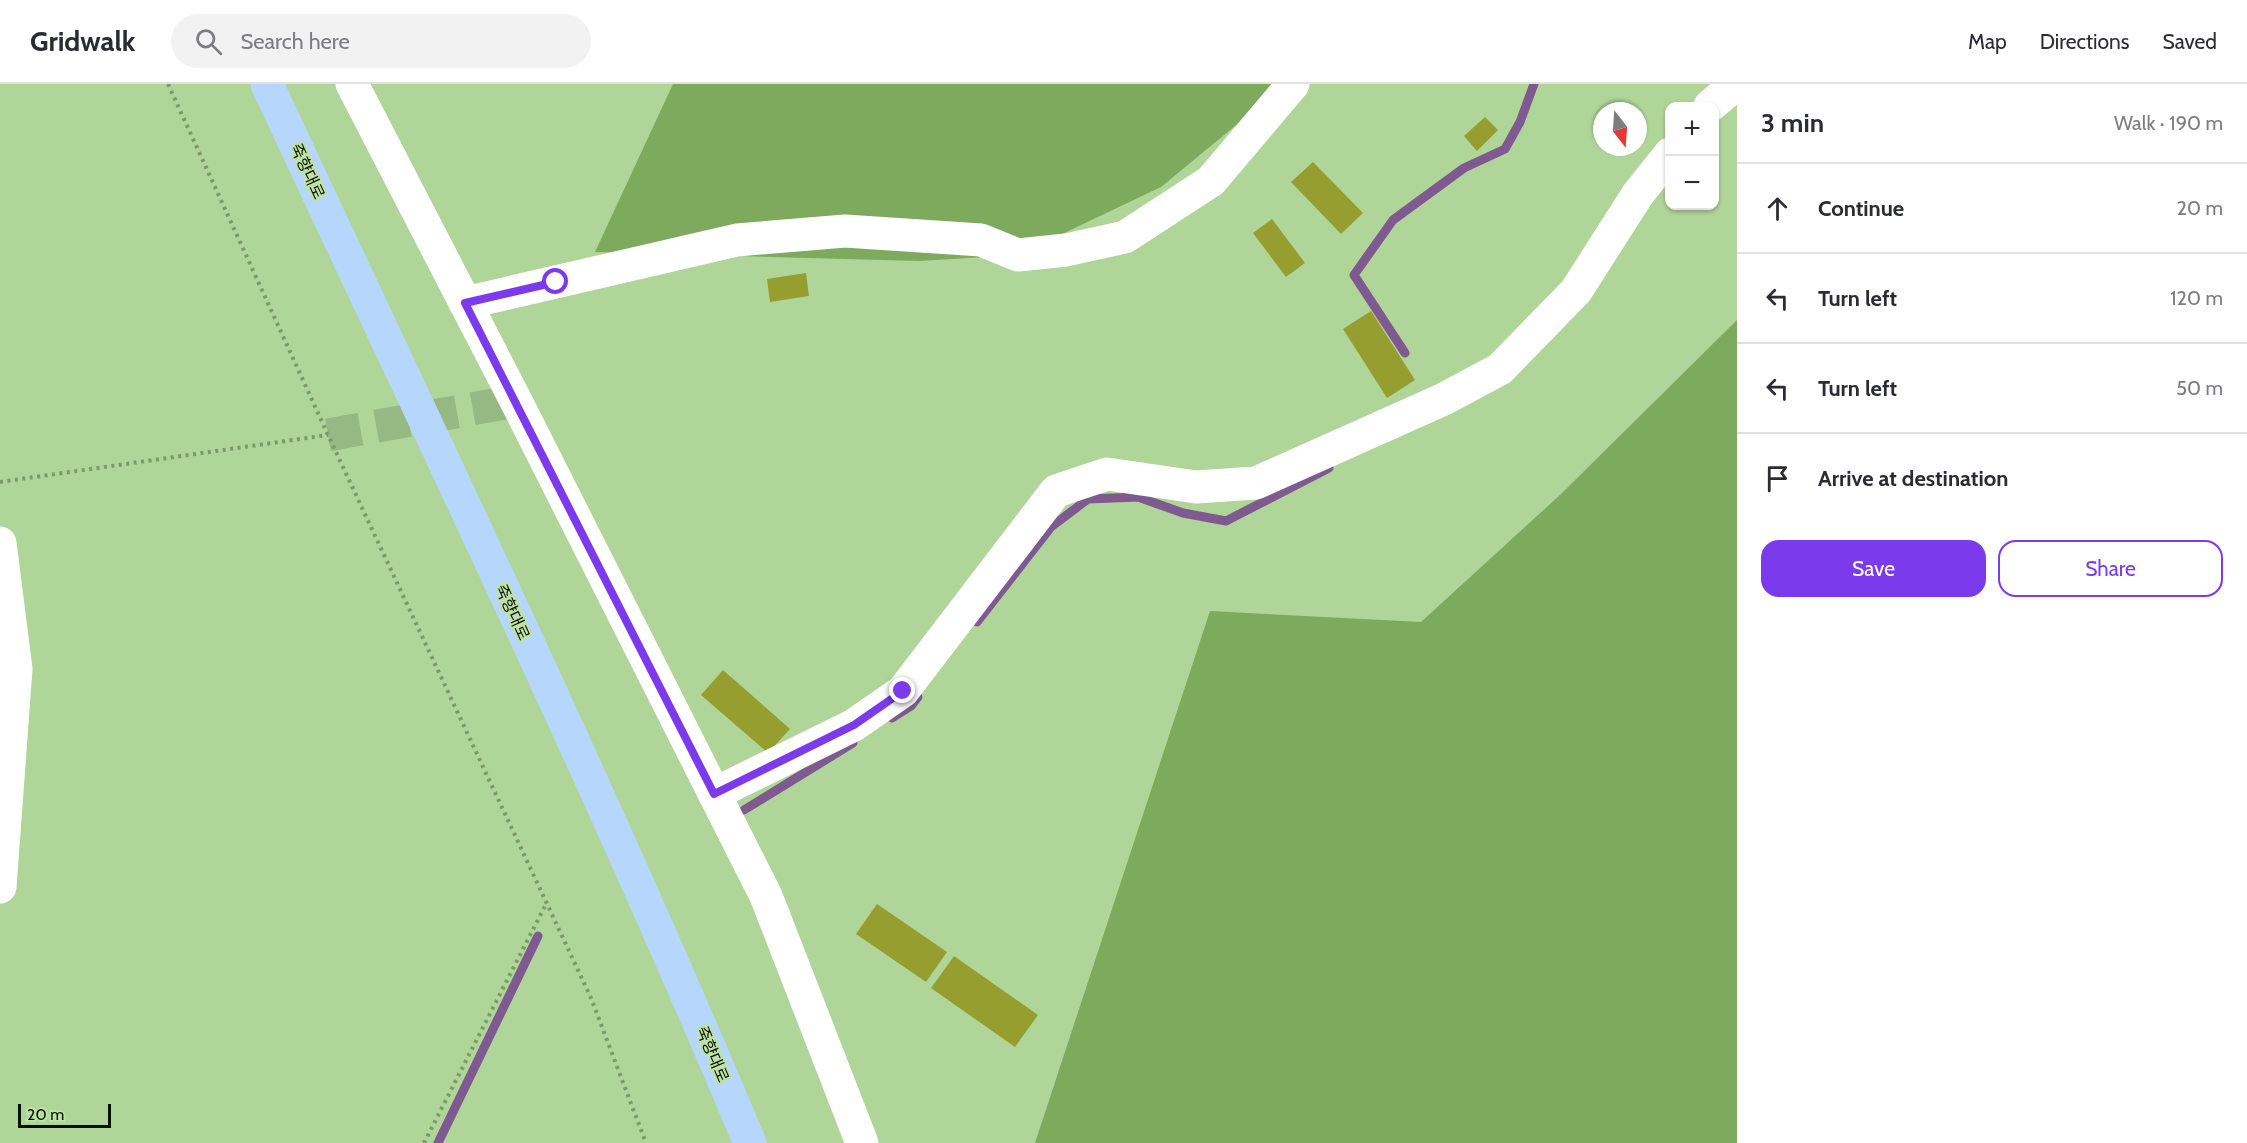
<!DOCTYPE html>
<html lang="en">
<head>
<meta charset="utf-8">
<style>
  body { margin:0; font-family:Cabin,"Noto Sans KR",sans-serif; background:#f2f2f3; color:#2b2b33 }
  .controls { position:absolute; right:18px; top:18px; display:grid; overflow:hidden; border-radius:12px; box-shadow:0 2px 4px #0004 }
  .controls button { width:54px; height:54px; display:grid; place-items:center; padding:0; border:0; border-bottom:2px solid #e1e1e2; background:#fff; color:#2b2b33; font:30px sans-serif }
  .compass { position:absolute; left:1593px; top:18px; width:54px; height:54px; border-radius:50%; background:#fff; box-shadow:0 2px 4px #0004; rotate:163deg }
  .scale { position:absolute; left:18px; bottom:15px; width:93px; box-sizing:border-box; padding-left:6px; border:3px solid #061100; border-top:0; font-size:16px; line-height:21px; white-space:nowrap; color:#061100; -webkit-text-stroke:4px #bde2a5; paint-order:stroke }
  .stop { position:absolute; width:18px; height:18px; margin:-14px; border:4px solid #7c3aed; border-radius:50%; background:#fff }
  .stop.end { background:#7c3aed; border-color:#fff; box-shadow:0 2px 6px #0008 }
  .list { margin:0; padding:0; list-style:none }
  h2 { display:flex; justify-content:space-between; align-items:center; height:78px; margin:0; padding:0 24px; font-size:26px }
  h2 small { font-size:20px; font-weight:400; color:#7c7c81 }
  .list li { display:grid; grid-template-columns:39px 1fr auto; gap:18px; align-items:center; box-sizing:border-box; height:90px; padding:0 24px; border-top:2px solid #e1e1e2 }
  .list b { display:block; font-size:22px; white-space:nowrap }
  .list em { font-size:20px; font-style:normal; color:#7c7c81 }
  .actions { display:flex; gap:12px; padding:18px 24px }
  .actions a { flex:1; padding:14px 0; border:2px solid #7c3aed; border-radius:18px; text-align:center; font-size:21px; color:#7c3aed }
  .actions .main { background:#7c3aed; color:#fff }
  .icon { flex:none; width:33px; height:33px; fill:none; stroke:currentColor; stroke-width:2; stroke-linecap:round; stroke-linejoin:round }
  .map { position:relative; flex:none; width:1737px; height:1059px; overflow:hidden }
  header { display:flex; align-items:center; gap:36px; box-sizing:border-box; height:84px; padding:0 30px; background:#fff; border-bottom:2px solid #e1e1e2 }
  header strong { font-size:28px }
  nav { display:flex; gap:33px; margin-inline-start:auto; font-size:21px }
  .search { width:420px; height:54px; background:#f2f2f3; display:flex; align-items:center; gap:15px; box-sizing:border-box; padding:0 21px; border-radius:33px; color:#7c7c81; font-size:22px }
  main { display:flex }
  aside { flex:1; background:#fff }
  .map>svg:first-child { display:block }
  .green { fill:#7daa5d }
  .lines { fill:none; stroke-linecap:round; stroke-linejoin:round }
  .stream { stroke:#7e5a90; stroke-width:9 }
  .building { fill:#969e2f }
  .minor-tunnel { stroke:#96b882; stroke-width:33; stroke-dasharray:33 16; stroke-linecap:butt }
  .path { stroke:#7c996a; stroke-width:4; stroke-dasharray:3 4.5; stroke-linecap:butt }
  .minor { stroke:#fff; stroke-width:33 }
  .major { stroke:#b6d6fd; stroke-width:33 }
  .route { stroke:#7c3aed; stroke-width:8 }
  .labels { text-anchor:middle; stroke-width:4.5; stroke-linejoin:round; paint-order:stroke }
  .street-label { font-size:16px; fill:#061100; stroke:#bde2a5 }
</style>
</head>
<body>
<header>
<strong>Gridwalk</strong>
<div class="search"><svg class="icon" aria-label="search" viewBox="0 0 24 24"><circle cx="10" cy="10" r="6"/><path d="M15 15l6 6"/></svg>Search here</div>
<nav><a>Map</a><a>Directions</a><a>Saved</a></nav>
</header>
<main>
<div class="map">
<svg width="1737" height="1059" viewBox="0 0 1737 1059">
  <rect width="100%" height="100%" fill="#b0d599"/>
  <!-- green -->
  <g class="green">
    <path d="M673 0H1286L1161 103 1018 171 919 177 595 168Z"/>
    <path d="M1737 236V1059H1035L1210 527 1421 538 1561 410Z"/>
  </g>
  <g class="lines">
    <!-- stream -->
    <g class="stream">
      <path d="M1405 269 1354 191 1393 136 1464 84 1505 65 1520 38 1534 0"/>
      <path d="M977 538 1051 443 1088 415 1138 413 1183 429 1226 437 1329 384"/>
      <path d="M892 634 911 622 918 613"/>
      <path d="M744 726 853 659"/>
      <path d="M438 1059 538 852"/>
    </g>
  </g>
  <!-- building -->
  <g class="building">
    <path d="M1485 33 1498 46 1477 67 1464 52Z"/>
    <path d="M1313 78 1363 129 1341 150 1291 98Z"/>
    <path d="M1272 135 1305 179 1286 193 1253 149Z"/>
    <path d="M806 189 809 212 770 218 767 195Z"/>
    <path d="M1371 227 1415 296 1387 314 1343 245Z"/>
    <path d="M723 586 790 645 768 669 701 611Z"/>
    <path d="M877 820 947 868 926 898 856 850Z"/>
    <path d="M954 872 1038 931 1015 963 931 904Z"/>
  </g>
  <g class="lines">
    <!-- minor-tunnel -->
    <path class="minor-tunnel" d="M328 351 516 317"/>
    <!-- path -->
    <g class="path">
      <path d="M168 0 328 351 591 914 646 1059"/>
      <path d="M0 398 328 351"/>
      <path d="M424 1059 546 820"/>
    </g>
    <!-- minor -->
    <g class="minor">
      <path d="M352 0 516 317 766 812 862 1059"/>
      <path d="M1710 22 1736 0"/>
      <path d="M465 219 737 156 845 147 981 156 1018 171 1066 166 1125 153 1211 97 1293 0"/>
      <path d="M0 459 16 585 0 803"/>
      <path d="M714 710 854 641 903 607 1056 407 1107 390 1196 403 1256 399 1444 315 1500 285 1576 207 1638 110 1670 70"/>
    </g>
    <!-- major -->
    <path class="major" d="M267 0C431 352 600 701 750 1059"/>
  </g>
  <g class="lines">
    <!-- route -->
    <path class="route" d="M556 198 465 219 714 710 854 641 903 607"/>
  </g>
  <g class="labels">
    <!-- street labels -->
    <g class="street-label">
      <text transform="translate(308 87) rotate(65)" y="6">죽향대로</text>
      <text transform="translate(513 528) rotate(65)" y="6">죽향대로</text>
      <text transform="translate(713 970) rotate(67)" y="6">죽향대로</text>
    </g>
  </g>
</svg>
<div class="controls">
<button>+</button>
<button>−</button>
</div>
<svg class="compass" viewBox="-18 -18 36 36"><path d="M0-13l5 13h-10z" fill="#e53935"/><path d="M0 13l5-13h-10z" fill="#7c7c81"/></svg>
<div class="scale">20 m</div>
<div class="stop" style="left:556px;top:198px"></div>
<div class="stop end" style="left:903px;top:607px"></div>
</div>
<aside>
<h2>3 min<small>Walk · 190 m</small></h2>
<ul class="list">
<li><svg class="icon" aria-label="ahead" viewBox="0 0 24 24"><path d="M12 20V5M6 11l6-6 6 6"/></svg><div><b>Continue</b></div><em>20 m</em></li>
<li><svg class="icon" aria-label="left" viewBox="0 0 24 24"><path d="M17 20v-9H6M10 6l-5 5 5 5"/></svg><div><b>Turn left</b></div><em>120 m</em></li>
<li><svg class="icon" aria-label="left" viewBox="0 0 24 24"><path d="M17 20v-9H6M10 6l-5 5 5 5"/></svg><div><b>Turn left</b></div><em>50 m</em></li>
<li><svg class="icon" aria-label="arrive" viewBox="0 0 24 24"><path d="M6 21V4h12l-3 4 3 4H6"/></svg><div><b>Arrive at destination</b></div></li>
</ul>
<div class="actions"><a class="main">Save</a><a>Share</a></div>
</aside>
</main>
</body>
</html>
